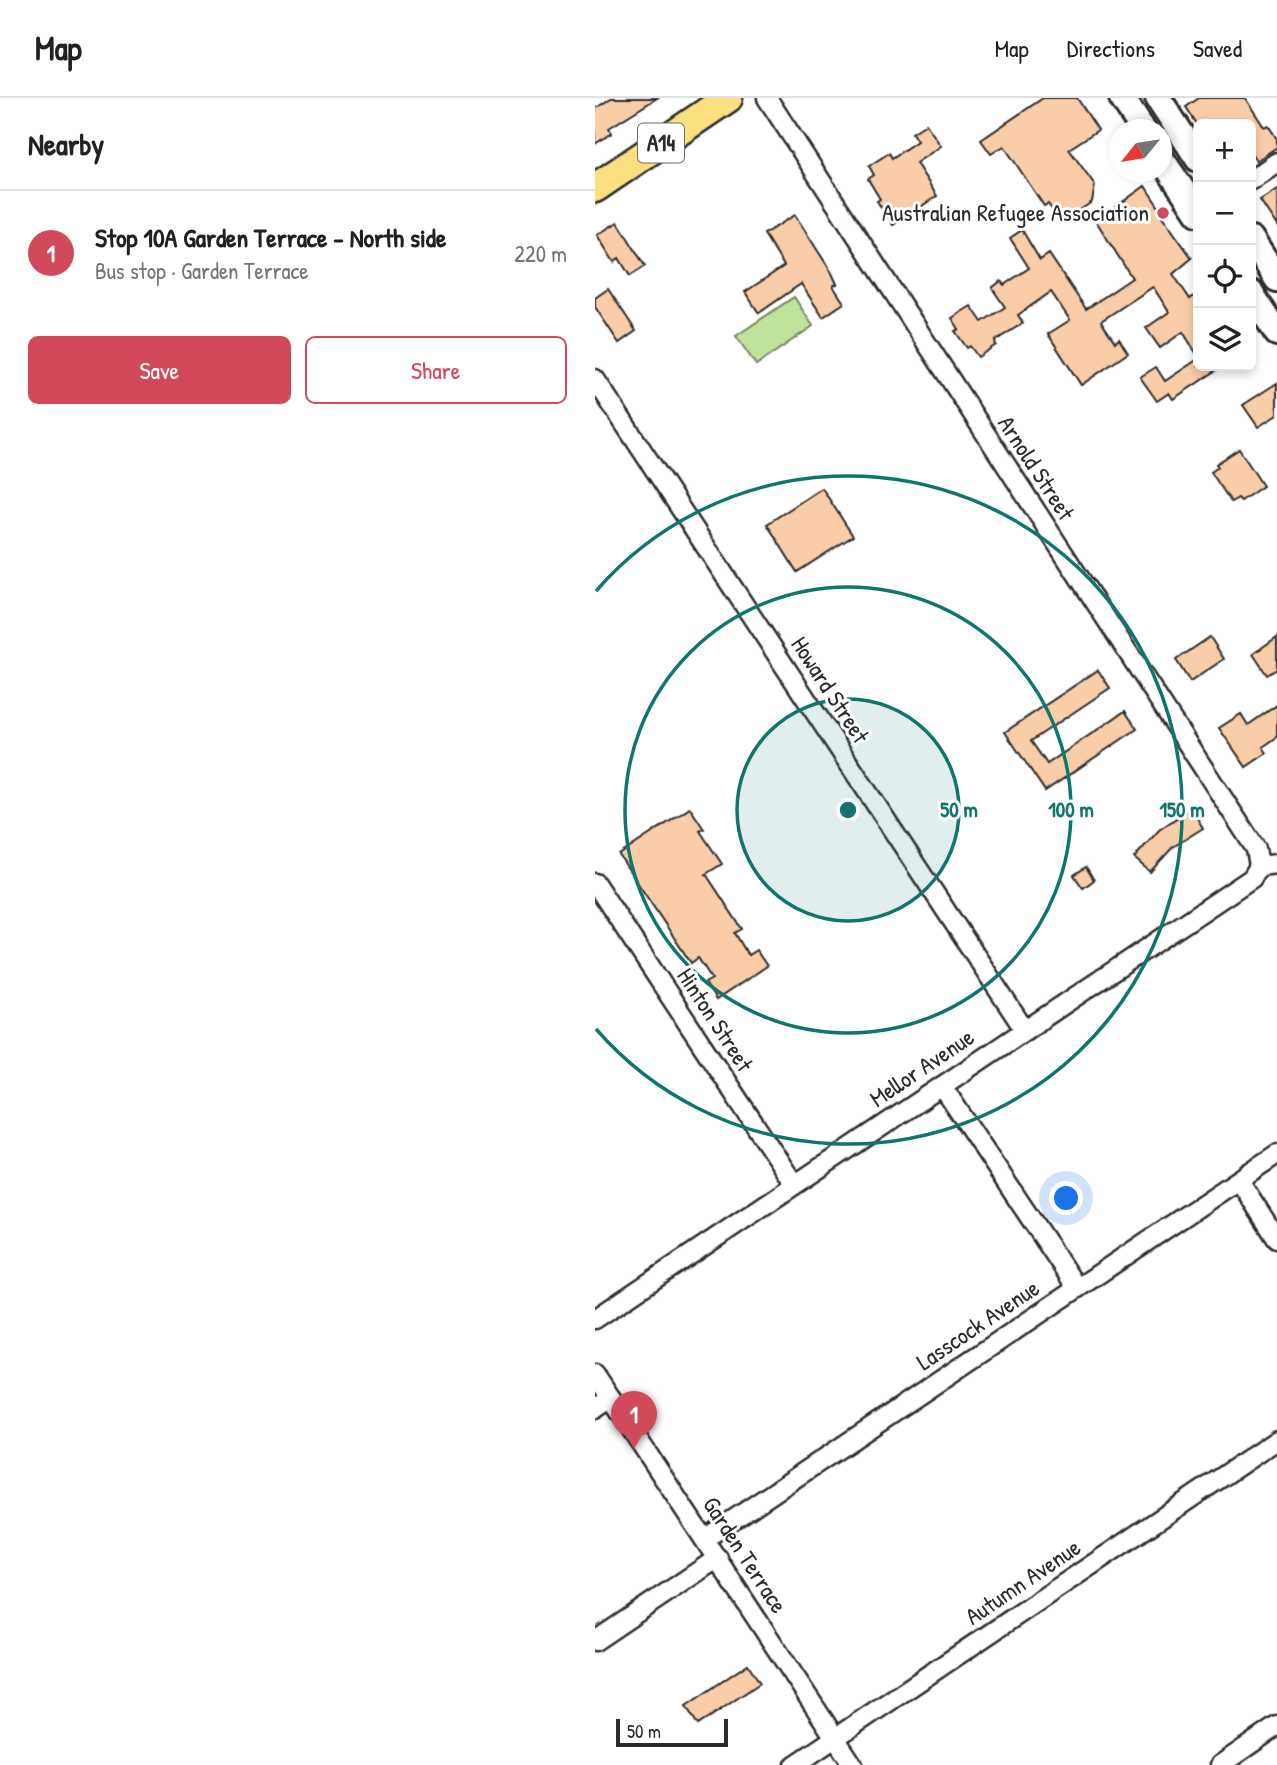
<!DOCTYPE html>
<html lang="en">
<head>
<meta charset="utf-8">
<style>
  body { margin:0; font-family:"Patrick Hand",sans-serif; background:#f6f6f6; color:#202124 }
  .controls { position:absolute; right:21px; top:21px; display:grid; overflow:hidden; border-radius:10px; box-shadow:0 4px 10px #0003 }
  .controls button { width:63px; height:63px; display:grid; place-items:center; padding:0; border:0; border-bottom:2px solid #e0e0e0; background:#fff; color:#202124; font:35px sans-serif }
  .compass { position:absolute; left:514px; top:21px; width:63px; height:63px; border-radius:50%; background:#fff; box-shadow:0 4px 10px #0003; rotate:240deg }
  .scale { position:absolute; left:21px; bottom:18px; width:112px; box-sizing:border-box; padding-left:7px; border:4px solid #2b2b2b; border-top:0; font-size:19px; line-height:24px; white-space:nowrap; color:#2b2b2b; -webkit-text-stroke:5px #fff; paint-order:stroke }
  .you { position:absolute; left:472px; top:1101px; width:24px; height:24px; margin:-18px; border:5px solid #fff; border-radius:50%; background:#1a73e8; box-shadow:0 0 0 10px #1a73e833 }
  .badge { display:grid; place-items:center; width:46px; height:46px; border-radius:50%; background:#d1495b; color:#fff; font-size:23px; font-weight:700 }
  .pin { position:absolute; translate:-50% -58px; filter:drop-shadow(0 2px 4px #0008) }
  .pin::after { content:''; position:absolute; top:37px; width:24px; height:21px; background:inherit; clip-path:polygon(0 0,100% 0,50% 100%) }
  .list { margin:0; padding:0; list-style:none }
  h2 { display:flex; justify-content:space-between; align-items:center; height:91px; margin:0; padding:0 28px; font-size:30px }
  h2 small { font-size:23px; font-weight:400; color:#757577 }
  .list li { display:grid; grid-template-columns:46px 1fr auto; gap:21px; align-items:center; box-sizing:border-box; height:126px; padding:0 28px; border-top:2px solid #e0e0e0 }
  .list b { display:block; font-size:26px; white-space:nowrap }
  .list p { margin:0; font-size:23px; white-space:nowrap; color:#757577 }
  .list em { font-size:23px; font-style:normal; color:#757577 }
  .actions { display:flex; gap:14px; padding:21px 28px }
  .actions a { flex:1; padding:16px 0; border:2px solid #d1495b; border-radius:10px; text-align:center; font-size:24px; color:#d1495b }
  .actions .main { background:#d1495b; color:#fff }
  .icon { flex:none; width:38px; height:38px; fill:none; stroke:currentColor; stroke-width:2; stroke-linecap:round; stroke-linejoin:round }
  .map { position:relative; flex:none; width:682px; height:1667px; overflow:hidden }
  header { display:flex; align-items:center; gap:42px; box-sizing:border-box; height:98px; padding:0 35px; background:#fff; border-bottom:2px solid #e0e0e0 }
  header strong { font-size:33px }
  nav { display:flex; gap:38px; margin-inline-start:auto; font-size:24px }
  main { display:flex }
  aside { flex:1; background:#fff }
  .map>svg:first-child { display:block }
  .green { fill:#c0e39c; stroke:#768764; stroke-width:2 }
  .building { fill:#facda9; stroke:#2b2b2b; stroke-width:2 }
  .lines { fill:none; stroke-linecap:round; stroke-linejoin:round }
  .street-casing { stroke:#2b2b2b; stroke-width:23 }
  .secondary-casing { stroke:#2b2b2b; stroke-width:30 }
  .primary-casing { stroke:#2b2b2b; stroke-width:33 }
  .street { stroke:#fff; stroke-width:18 }
  .secondary { stroke:#fff; stroke-width:24 }
  .primary { stroke:#fce080; stroke-width:28 }
  .ring { fill:none; stroke:#0f766e; stroke-width:3.5 }
  .poi-dot { fill:#d1495b; stroke:#fff; stroke-width:2.5 }
  .labels { text-anchor:middle; stroke-width:6; stroke-linejoin:round; paint-order:stroke }
  .shield { fill:#fff; stroke:#6b6b6b; stroke-width:2 }
  .shield-label { font-size:23px; font-weight:bold; fill:#2b2b2b }
  .poi-label { font-size:24px; fill:#2b2b2b; stroke:#fff; text-anchor:end }
  .street-label { font-size:24px; fill:#2b2b2b; stroke:#fff }
  .centre { fill:#0f766e; stroke:#fff; stroke-width:3.5 }
  .ring-label { font-size:21px; text-anchor:middle; font-weight:bold; fill:#0f766e; stroke:#fff; stroke-width:6; stroke-linejoin:round; paint-order:stroke }
</style>
</head>
<body>
<header>
<strong>Map</strong>
<nav><a>Map</a><a>Directions</a><a>Saved</a></nav>
</header>
<main>
<aside>
<h2>Nearby<small></small></h2>
<ul class="list">
<li><span class="badge">1</span><div><b>Stop 10A Garden Terrace - North side</b><p>Bus stop · Garden Terrace</p></div><em>220 m</em></li>
</ul>
<div class="actions"><a class="main">Save</a><a>Share</a></div>
</aside>
<div class="map">
<svg width="682" height="1667" viewBox="0 0 682 1667">
  <rect width="100%" height="100%" fill="#fff"/>
  <filter id="ink" filterUnits="userSpaceOnUse"><feTurbulence type="fractalNoise" baseFrequency=".0143" numOctaves="2"/><feDisplacementMap in="SourceGraphic" scale="14" xChannelSelector="R" yChannelSelector="G"/><feConvolveMatrix kernelMatrix="1 2 1 2 8 2 1 2 1" color-interpolation-filters="sRGB"/></filter>
  <g filter="url(#ink)">
    <!-- green -->
    <path class="green" d="M199 199 218 228 161 267 141 238Z"/>
    <!-- building -->
    <g class="building">
      <path d="M16 0H62L14 30 17 35 0 46V11Z"/>
      <path d="M448 0H482L503 32 474 51 500 87 497 104 473 120 461 117 453 106 449 108 409 48 396 56 386 42Z"/>
      <path d="M604 0H650L669 29 673 27 682 41V49L661 63 656 56V26H602L591 9Z"/>
      <path d="M331 26 346 48 321 65 342 98 298 127 282 103 285 101 273 81 279 77 274 68 294 55 297 60 322 43 317 35Z"/>
      <path d="M550 88 569 117 567 118 597 160 578 176 595 201 603 195V258L588 234 565 250 551 230 574 214 558 189 506 223 520 244 524 241 533 255 486 287 453 236 475 222 456 194 423 217 428 225 400 243 401 247 383 259 375 248 372 250 360 233 364 231 357 220 376 208 387 224 410 209 397 190 406 183 409 187 434 170 415 140 427 132 445 162 454 156 491 211 537 180 501 123Z"/>
      <path d="M682 91V128L665 102Z"/>
      <path d="M200 117 237 175 242 186 238 188 249 205 228 219 206 186 164 215 150 194 189 168 169 136Z"/>
      <path d="M23 124 50 168 35 178 24 160 19 164 2 137Z"/>
      <path d="M13 191 41 233 24 245 0 209V200Z"/>
      <path d="M603 261V268H628L578 301 574 295 562 303 545 279 561 269 570 283Z"/>
      <path d="M682 285V317L663 329 648 307Z"/>
      <path d="M644 351 668 388 646 403 643 400 636 404 616 374 623 369 621 366Z"/>
      <path d="M227 390 258 438 202 474 172 426Z"/>
      <path d="M615 539 629 561 595 584 581 562Z"/>
      <path d="M682 539V571L672 577 658 556Z"/>
      <path d="M503 572 515 590 436 643 452 666 530 613 542 631 450 693 410 634Z"/>
      <path d="M682 607V639L668 649 672 655 651 669 624 630 646 616 653 627Z"/>
      <path d="M95 710 109 731 105 733 127 766 111 776 147 831 140 835 153 857 161 852 172 868 121 902 110 885 117 881 103 860 96 865 24 757Z"/>
      <path d="M596 710 608 730 578 749 555 774 539 760 564 732Z"/>
      <path d="M491 769 499 782 488 790 479 777Z"/>
      <path d="M153 1566 165 1585 103 1627 91 1608Z"/>
    </g>
    <g class="lines">
      <!-- street casing -->
      <g class="street-casing">
        <g id="street">
          <path d="M172 0 661 751 664 768"/>
          <path d="M656 82 682 64"/>
          <path d="M0 281 429 931"/>
          <path d="M0 785 199 1086"/>
          <path d="M347 988 482 1190"/>
          <path d="M644 1082 682 1141"/>
          <path d="M0 1221 657 780 664 768 682 766"/>
          <path d="M0 1276 258 1667"/>
          <path d="M0 1311 16 1300"/>
          <path d="M111 1440 682 1056"/>
          <path d="M0 1543 123 1460"/>
          <path d="M200 1667 682 1342"/>
          <path d="M625 1667 682 1628"/>
        </g>
      </g>
      <!-- secondary casing -->
      <g class="secondary-casing">
        <g id="secondary">
          <path d="M527 0 548 32"/>
          <path d="M563 0 603 61"/>
          <path d="M566 60 603 115"/>
          <path d="M656 141 682 181"/>
          <path d="M656 195 682 235"/>
        </g>
      </g>
      <!-- primary casing -->
      <g class="primary-casing">
        <path id="primary" d="M0 90 133 0"/>
      </g>
      <!-- street -->
      <use href="#street" class="street"/>
      <!-- secondary -->
      <use href="#secondary" class="secondary"/>
      <!-- primary -->
      <use href="#primary" class="primary"/>
    </g>
  </g>
  <!-- distance rings -->
  <circle cx="253" cy="712" r="111" fill="#0f766e" fill-opacity=".12"/>
  <g class="ring">
    <circle cx="253" cy="712" r="111"/>
    <circle cx="253" cy="712" r="223"/>
    <path d="M1 493A334 334 0 1 1 1 931"/>
  </g>
  <!-- markers -->
  <circle class="poi-dot" cx="568" cy="115" r="7"/>
  <g class="labels">
    <!-- shield labels -->
    <rect class="shield" x="43" y="25.5" width="46" height="39" rx="5"/>
    <g class="shield-label">
      <text x="66" y="53">A14</text>
    </g>
    <!-- poi labels -->
    <g class="poi-label">
      <text x="554" y="123">Australian Refugee Association</text>
    </g>
    <!-- street labels -->
    <g class="street-label">
      <text transform="translate(441 370) rotate(57)" y="8">Arnold Street</text>
      <text transform="translate(235 592) rotate(57)" y="8">Howard Street</text>
      <text transform="translate(120 922) rotate(57)" y="8">Hinton Street</text>
      <text transform="translate(327 970) rotate(-34)" y="8">Mellor Avenue</text>
      <text transform="translate(383 1227) rotate(-34)" y="8">Lasscock Avenue</text>
      <text transform="translate(150 1457) rotate(57)" y="8">Garden Terrace</text>
      <text transform="translate(428 1484) rotate(-34)" y="8">Autumn Avenue</text>
    </g>
  </g>
  <circle cx="253" cy="712" r="10" class="centre"/>
  <g class="ring-label">
    <text x="364" y="719">50 m</text>
    <text x="476" y="719">100 m</text>
    <text x="587" y="719">150 m</text>
  </g>
</svg>
<div class="controls">
<button>+</button>
<button>−</button>
<button><svg class="icon" aria-label="locate" viewBox="0 0 24 24"><circle cx="12" cy="12" r="6"/><path d="M12 2v4M12 18v4M2 12h4M18 12h4"/></svg></button>
<button><svg class="icon" aria-label="layers" viewBox="0 0 24 24"><path d="M12 4l9 5-9 5-9-5zM3 14l9 5 9-5"/></svg></button>
</div>
<svg class="compass" viewBox="-18 -18 36 36"><path d="M0-13l5 13h-10z" fill="#e53935"/><path d="M0 13l5-13h-10z" fill="#757577"/></svg>
<div class="scale">50 m</div>
<div class="you"></div>
<div class="pin badge" style="left:39px;top:1351px">1</div>
</div>
</main>
</body>
</html>
